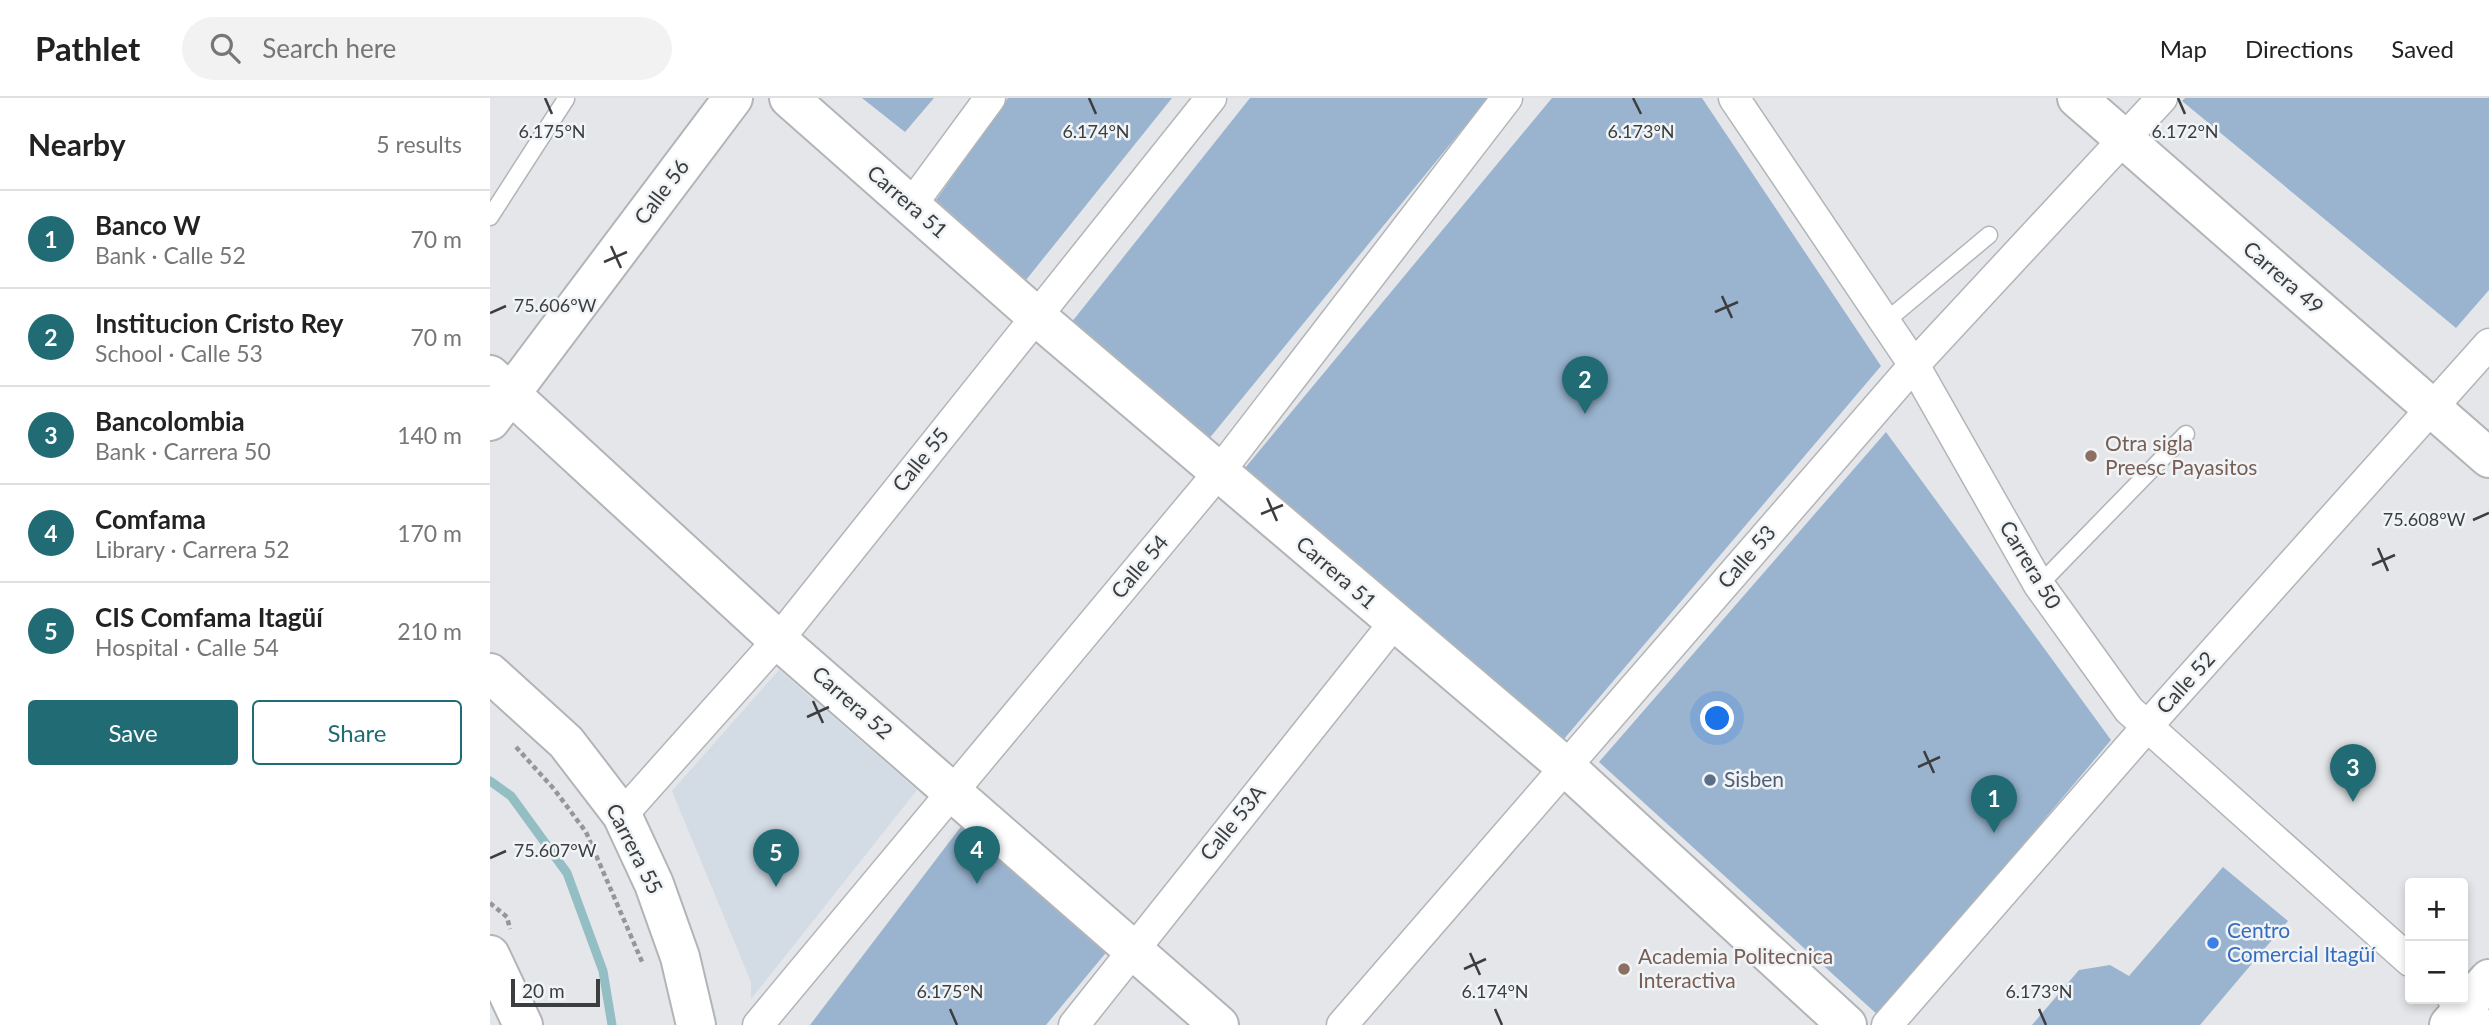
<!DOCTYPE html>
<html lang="en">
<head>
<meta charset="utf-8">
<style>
  body { margin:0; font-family:Lato,sans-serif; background:#f2f2f2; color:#222 }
  .controls { position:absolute; right:21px; bottom:21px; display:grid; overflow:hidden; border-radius:7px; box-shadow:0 4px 10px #0003 }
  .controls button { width:63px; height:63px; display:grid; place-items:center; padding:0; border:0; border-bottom:2px solid #e0e0e0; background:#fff; color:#222; font:35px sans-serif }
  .scale { position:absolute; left:21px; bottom:18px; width:89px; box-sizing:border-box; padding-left:7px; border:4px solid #3c3d3e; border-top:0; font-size:19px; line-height:24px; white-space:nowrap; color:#3c3d3e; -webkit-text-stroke:5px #f1f4f6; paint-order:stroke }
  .you { position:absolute; left:1228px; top:621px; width:24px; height:24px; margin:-18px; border:5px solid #fff; border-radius:50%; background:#1a73e8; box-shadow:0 0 0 10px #1a73e833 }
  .badge { display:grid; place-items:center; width:46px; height:46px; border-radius:50%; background:#216b75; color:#fff; font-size:23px; font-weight:700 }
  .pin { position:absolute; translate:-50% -58px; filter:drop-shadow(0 2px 4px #0008) }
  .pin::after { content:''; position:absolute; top:37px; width:24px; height:21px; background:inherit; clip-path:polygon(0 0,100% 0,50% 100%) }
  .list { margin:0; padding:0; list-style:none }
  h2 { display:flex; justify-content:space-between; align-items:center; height:91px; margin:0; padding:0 28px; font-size:30px }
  h2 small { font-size:23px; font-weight:400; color:#767676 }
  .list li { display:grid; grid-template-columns:46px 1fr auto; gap:21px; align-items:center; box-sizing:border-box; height:98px; padding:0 28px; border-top:2px solid #e0e0e0 }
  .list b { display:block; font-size:26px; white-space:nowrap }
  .list p { margin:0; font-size:23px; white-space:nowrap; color:#767676 }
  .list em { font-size:23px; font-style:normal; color:#767676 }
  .actions { display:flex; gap:14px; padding:21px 28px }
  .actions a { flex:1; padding:16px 0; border:2px solid #216b75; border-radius:7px; text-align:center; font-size:24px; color:#216b75 }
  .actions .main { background:#216b75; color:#fff }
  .icon { flex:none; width:38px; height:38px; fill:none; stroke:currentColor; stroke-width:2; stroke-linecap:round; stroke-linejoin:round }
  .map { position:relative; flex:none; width:1999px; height:927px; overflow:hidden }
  header { display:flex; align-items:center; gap:42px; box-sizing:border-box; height:98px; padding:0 35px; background:#fff; border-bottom:2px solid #e0e0e0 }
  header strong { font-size:33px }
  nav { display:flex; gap:38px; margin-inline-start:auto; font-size:24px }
  .search { width:490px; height:63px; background:#f2f2f2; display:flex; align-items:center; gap:18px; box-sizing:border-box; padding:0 24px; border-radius:38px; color:#767676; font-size:26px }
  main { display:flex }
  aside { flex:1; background:#fff }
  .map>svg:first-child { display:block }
  .built { fill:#d3dbe4 }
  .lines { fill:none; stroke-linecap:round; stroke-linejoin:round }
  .stream { stroke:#92bec4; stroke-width:9 }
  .building { fill:#9ab4cf }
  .service-casing { stroke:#b2b5b8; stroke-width:19 }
  .minor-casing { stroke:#b2b5b8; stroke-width:33 }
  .tertiary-casing { stroke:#b2b5b8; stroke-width:42 }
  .secondary-casing { stroke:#b2b5b8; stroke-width:42 }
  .path { stroke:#949698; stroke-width:4.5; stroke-dasharray:5 3.5; stroke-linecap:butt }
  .service { stroke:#fff; stroke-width:16 }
  .minor { stroke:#fff; stroke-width:30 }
  .tertiary { stroke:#fff; stroke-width:38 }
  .secondary { stroke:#fff; stroke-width:38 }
  .ticks { fill:none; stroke:#3c3d3e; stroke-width:2.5 }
  .education-dot { fill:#8d6e63; stroke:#f1f4f6; stroke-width:2.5 }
  .service-dot { fill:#5c6f8a; stroke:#f1f4f6; stroke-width:2.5 }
  .shop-dot { fill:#3f7fe0; stroke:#f1f4f6; stroke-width:2.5 }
  .labels { text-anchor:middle; stroke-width:5; stroke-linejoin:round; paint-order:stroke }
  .street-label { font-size:21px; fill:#3c3d3e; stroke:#f1f4f6 }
  .education-label { font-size:21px; fill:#785e54; stroke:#f1f4f6; text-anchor:start }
  .service-label { font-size:21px; fill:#4e5e75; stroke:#f1f4f6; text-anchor:start }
  .shop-label { font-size:21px; fill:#366cbe; stroke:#f1f4f6; text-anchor:start }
  .ticks-label { font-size:18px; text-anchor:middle; fill:#3c3d3e; stroke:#f1f4f6; stroke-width:5; stroke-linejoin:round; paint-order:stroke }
</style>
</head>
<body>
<header>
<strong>Pathlet</strong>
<div class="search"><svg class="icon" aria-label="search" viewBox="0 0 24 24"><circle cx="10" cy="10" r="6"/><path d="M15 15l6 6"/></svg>Search here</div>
<nav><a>Map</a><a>Directions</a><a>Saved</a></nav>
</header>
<main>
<aside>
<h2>Nearby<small>5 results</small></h2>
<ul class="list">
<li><span class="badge">1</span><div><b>Banco W</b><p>Bank · Calle 52</p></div><em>70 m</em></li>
<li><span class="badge">2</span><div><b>Institucion Cristo Rey</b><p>School · Calle 53</p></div><em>70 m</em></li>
<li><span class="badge">3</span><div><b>Bancolombia</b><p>Bank · Carrera 50</p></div><em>140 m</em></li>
<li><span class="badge">4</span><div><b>Comfama</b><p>Library · Carrera 52</p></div><em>170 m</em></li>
<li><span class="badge">5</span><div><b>CIS Comfama Itagüí</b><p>Hospital · Calle 54</p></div><em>210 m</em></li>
</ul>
<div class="actions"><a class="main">Save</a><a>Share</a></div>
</aside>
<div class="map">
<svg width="1999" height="927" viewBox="0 0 1999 927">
  <rect width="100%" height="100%" fill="#e4e6e9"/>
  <!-- built -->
  <path class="built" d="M289 572 427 692 261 901V884L182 693Z"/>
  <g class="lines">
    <!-- stream -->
    <path class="stream" d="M0 683 21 698 77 775 113 873 122 927"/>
  </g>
  <!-- building -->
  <g class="building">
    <path d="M372 0H444L415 34Z"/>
    <path d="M518 0H682L536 182 446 102Z"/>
    <path d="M760 0H998L718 342 581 225Z"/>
    <path d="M1062 0H1212L1391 268 1068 648 755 370Z"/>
    <path d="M1695 0H1999V192L1966 230 1692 3Z"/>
    <path d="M1396 334 1621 642 1389 918 1109 664Z"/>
    <path d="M476 722 619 851 556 927H320Z"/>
    <path d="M1733 769 1798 823 1710 927H1542L1589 872 1620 867 1639 878Z"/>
  </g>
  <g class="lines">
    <!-- service casing -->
    <g class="service-casing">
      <g id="service">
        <path d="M0 119 76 1"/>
        <path d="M1395 224 1499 137"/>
        <path d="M1549 487 1696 336"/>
      </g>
    </g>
    <!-- minor casing -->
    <g class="minor-casing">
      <g id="minor">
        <path d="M1244 0 1424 267 1549 487 1639 612 1920 863"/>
        <path d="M422 106 500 0"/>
        <path d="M132 717 288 542 721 0"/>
        <path d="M1963 901 1993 927"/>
        <path d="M268 927 729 374 1017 0"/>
        <path d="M584 927 904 525"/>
        <path d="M852 927 1424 267 1672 0"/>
        <path d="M1397 927 1669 615 1999 246"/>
      </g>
    </g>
    <!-- tertiary casing -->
    <g class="tertiary-casing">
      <g id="tertiary">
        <path d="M0 277 288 542 729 927"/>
        <path d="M0 323 243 0"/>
        <path d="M0 575 76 644 132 717 164 786 190 859 206 927"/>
        <path d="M0 857 33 927"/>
        <path d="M1959 927 1999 881"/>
      </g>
    </g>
    <!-- secondary casing -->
    <g class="secondary-casing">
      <g id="secondary">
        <path d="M299 0 546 218 1076 669 1357 927"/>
        <path d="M1587 0 1999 360"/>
      </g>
    </g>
    <!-- path -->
    <g class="path">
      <path d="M26 649 64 691 96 734 153 866"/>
      <path d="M0 805 17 819 20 831"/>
    </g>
    <!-- service -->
    <use href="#service" class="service"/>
    <!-- minor -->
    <use href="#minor" class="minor"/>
    <!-- tertiary -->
    <use href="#tertiary" class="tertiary"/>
    <!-- secondary -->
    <use href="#secondary" class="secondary"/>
  </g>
  <!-- ticks -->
  <path class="ticks" d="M55 0 62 16M599 0 606 16M1143 0 1151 16M1688 0 1695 16M121 148 131 170M114 164 137 154M1232 198 1242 220M1225 214 1248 204M0 215 16 208M777 400 787 423M771 416 793 407M1983 422 1999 415M1888 450 1898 473M1882 467 1905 457M323 603 333 625M317 619 339 609M1434 653 1444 675M1428 669 1450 659M0 760 16 753M980 855 990 877M974 871 996 861M460 911 467 927M1005 911 1012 927M1549 911 1556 927"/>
  <!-- markers -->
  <g class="education-dot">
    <circle cx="1601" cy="358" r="7"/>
    <circle cx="1134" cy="871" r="7"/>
  </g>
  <circle class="service-dot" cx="1220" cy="682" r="7"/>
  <circle class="shop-dot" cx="1723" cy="845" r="7"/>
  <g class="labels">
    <!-- street labels -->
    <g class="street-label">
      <text transform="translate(172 94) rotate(-53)" y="7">Calle 56</text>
      <text transform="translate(417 104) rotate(41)" y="7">Carrera 51</text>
      <text transform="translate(1793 180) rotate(41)" y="7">Carrera 49</text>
      <text transform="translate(431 362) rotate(-51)" y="7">Calle 55</text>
      <text transform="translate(1257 459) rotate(-49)" y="7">Calle 53</text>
      <text transform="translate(1540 467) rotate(59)" y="7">Carrera 50</text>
      <text transform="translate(650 469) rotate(-50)" y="7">Calle 54</text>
      <text transform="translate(846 475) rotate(41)" y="7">Carrera 51</text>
      <text transform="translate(1696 585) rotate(-48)" y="7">Calle 52</text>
      <text transform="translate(362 605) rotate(41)" y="7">Carrera 52</text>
      <text transform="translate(743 725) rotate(-51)" y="7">Calle 53A</text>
      <text transform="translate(144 751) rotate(63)" y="7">Carrera 55</text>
    </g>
    <!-- education labels -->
    <g class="education-label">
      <text x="1615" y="353">Otra sigla<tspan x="1615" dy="24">Preesc Payasitos</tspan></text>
      <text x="1148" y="866">Academia Politecnica<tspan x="1148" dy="24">Interactiva</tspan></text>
    </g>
    <!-- service labels -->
    <g class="service-label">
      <text x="1234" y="689">Sisben</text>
    </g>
    <!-- shop labels -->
    <g class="shop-label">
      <text x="1737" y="840">Centro<tspan x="1737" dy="24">Comercial Itagüí</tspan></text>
    </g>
  </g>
  <g class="ticks-label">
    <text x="62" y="40">6.175°N</text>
    <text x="606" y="40">6.174°N</text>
    <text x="1151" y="40">6.173°N</text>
    <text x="1695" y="40">6.172°N</text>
    <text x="65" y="214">75.606°W</text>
    <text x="1934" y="428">75.608°W</text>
    <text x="65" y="759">75.607°W</text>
    <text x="460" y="900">6.175°N</text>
    <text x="1005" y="900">6.174°N</text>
    <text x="1549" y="900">6.173°N</text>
  </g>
</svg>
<div class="controls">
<button>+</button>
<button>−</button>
</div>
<div class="scale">20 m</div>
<div class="you"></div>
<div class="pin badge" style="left:1504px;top:735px">1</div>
<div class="pin badge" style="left:1095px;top:316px">2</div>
<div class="pin badge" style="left:1863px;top:704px">3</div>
<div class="pin badge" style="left:487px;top:786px">4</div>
<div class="pin badge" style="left:286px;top:789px">5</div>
</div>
</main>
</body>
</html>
